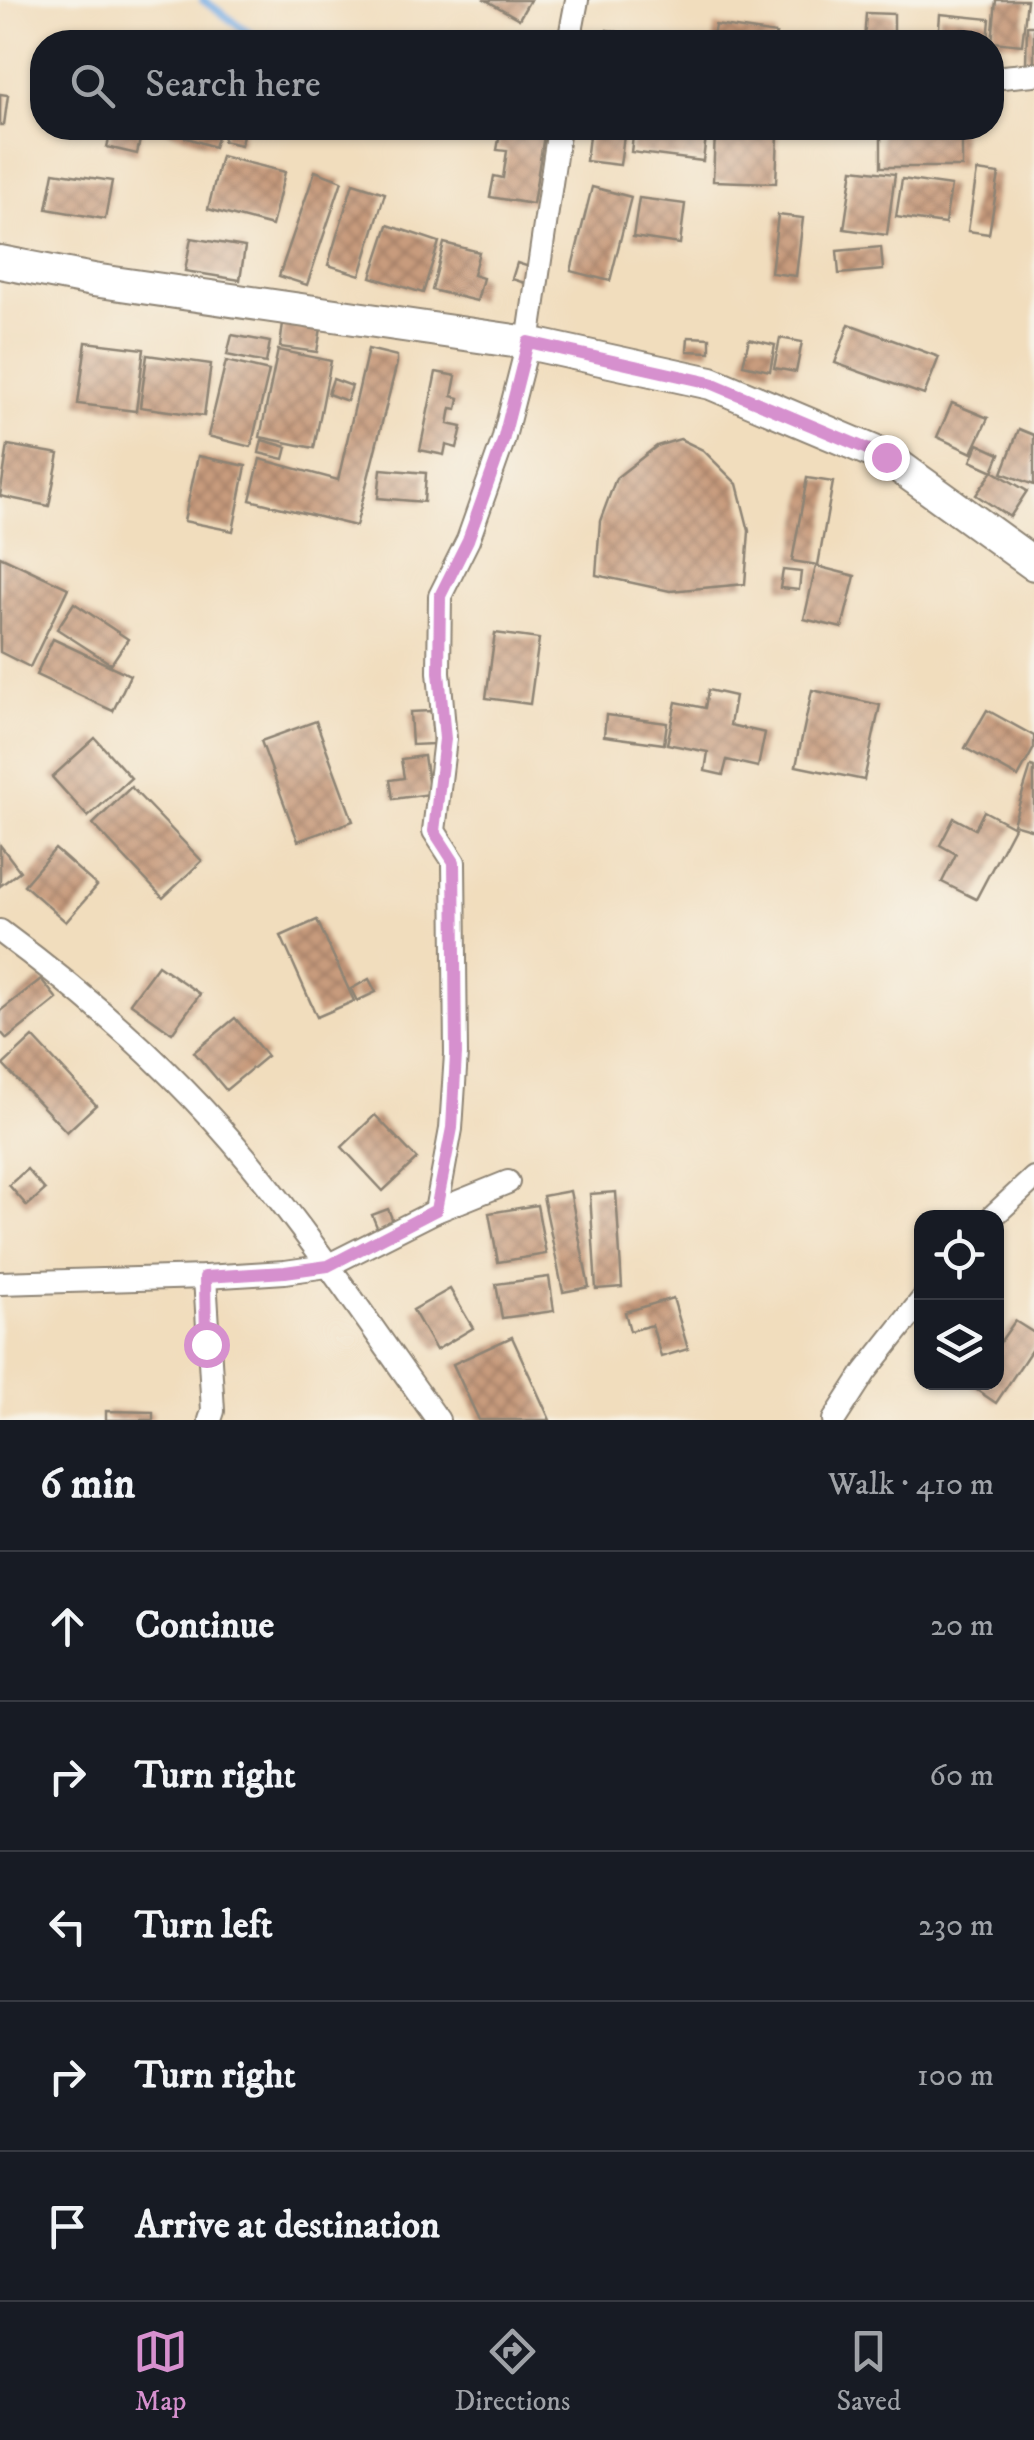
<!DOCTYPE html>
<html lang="en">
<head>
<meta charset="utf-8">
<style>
  body { margin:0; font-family:"IM FELL DW Pica",serif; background:#242831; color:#f1f3f6 }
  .controls { position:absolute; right:30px; bottom:30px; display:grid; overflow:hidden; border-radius:20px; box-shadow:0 2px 8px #0004 }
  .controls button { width:90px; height:90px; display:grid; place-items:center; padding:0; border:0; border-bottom:2px solid #363941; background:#171b24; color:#f1f3f6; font:50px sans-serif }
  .stop { position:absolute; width:30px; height:30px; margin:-22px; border:8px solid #d690ce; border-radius:50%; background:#fff }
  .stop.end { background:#d690ce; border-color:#fff; box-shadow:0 2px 10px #0008 }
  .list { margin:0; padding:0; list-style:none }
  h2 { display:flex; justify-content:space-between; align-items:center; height:130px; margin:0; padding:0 40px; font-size:42px }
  h2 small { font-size:32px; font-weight:400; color:#9ea1a6 }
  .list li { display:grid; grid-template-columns:65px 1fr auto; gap:30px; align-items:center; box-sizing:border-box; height:150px; padding:0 40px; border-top:2px solid #363941 }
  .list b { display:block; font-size:38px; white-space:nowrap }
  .list em { font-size:32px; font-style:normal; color:#9ea1a6 }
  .icon { flex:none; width:55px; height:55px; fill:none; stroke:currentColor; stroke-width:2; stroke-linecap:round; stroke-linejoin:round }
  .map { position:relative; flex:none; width:1034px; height:1420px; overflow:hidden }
  .search { position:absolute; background:#171b24; box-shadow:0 2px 8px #0004; left:30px; right:30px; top:30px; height:110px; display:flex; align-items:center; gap:25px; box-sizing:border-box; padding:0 35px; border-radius:40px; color:#9ea1a6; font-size:38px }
  .sheet { height:880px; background:#171b24 }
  nav { display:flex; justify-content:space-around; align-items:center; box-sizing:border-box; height:140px; border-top:2px solid #363941; background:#171b24; font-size:28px; color:#9ea1a6 }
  nav a { display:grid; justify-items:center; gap:5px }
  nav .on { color:#d690ce }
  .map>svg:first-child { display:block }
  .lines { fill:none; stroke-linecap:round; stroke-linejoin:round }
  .stream { stroke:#77ade5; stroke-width:8 }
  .building { fill:url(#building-cross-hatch) }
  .street-casing { stroke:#8e8474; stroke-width:26 }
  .secondary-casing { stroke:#8e8474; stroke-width:36 }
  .street { stroke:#fff; stroke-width:22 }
  .secondary { stroke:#fff; stroke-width:32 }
  .route { stroke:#d690ce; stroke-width:12 }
</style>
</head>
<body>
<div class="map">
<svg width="1034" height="1420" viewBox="0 0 1034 1420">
  <defs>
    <pattern id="building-cross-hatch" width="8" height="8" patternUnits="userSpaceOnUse" patternTransform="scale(2.5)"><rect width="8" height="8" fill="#c89b7d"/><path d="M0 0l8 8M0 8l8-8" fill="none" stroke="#a37f67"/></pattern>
  </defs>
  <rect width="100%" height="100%" fill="#f7f3e8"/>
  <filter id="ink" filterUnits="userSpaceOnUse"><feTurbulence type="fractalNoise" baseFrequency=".01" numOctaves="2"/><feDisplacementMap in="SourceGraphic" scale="20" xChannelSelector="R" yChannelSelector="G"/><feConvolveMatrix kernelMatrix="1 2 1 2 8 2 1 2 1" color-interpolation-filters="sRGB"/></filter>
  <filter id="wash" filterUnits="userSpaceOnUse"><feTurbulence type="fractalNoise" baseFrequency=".0048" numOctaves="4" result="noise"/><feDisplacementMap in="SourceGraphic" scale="40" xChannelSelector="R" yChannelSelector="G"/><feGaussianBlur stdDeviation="2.25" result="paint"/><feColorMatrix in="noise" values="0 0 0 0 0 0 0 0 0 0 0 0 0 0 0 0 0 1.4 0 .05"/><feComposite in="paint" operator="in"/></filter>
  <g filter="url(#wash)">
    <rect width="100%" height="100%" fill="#f1ddbd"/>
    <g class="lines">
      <!-- stream -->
      <path class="stream" d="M203 0 262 42"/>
    </g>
    <g id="blocks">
      <!-- building -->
      <g class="building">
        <path d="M486 0H530L519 19Z"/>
        <path d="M996 0H1027L1022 45 992 42Z"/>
        <path d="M866 13 894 14V33L924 34 923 42H864Z"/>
        <path d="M940 14 990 19 988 42H938Z"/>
        <path d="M715 25 776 34 774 42H712Z"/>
        <path d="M1027 26H1034V63H1026Z"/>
        <path d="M607 30 664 41V42H605Z"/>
        <path d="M0 94 8 95 4 125H0Z"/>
        <path d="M112 128 142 130 137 154 107 147Z"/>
        <path d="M158 128H220L214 147Z"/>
        <path d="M226 128 244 129 241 145 223 141Z"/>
        <path d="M501 128 544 135 533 204 490 197 494 176 503 178 507 151 497 150Z"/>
        <path d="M590 128H625L620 165 586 161Z"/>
        <path d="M634 128H707L703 161 631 152Z"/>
        <rect x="881" y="128" width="81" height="39"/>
        <path d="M715 132 778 134 776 183 713 181Z"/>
        <path d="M221 156 285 172 272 226 208 209Z"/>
        <path d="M853 169 895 174 887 235 844 229Z"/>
        <path d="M315 171 342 181 307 285 279 276Z"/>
        <path d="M977 171 999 174 989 234 968 231Z"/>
        <path d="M54 172 112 181 105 219 47 209Z"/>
        <path d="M902 179 951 186 945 224 896 217Z"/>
        <path d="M353 183 385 193 360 275 328 265Z"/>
        <path d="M592 187 631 197 610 281 571 271Z"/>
        <path d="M639 198 685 204 680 244 633 237Z"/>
        <path d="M778 215 803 218 796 276 771 273Z"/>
        <path d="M388 225 439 242 423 293 371 277Z"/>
        <path d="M191 238 245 247 240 280 185 271Z"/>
        <path d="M444 243 479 252 473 275 483 278 477 301 432 290Z"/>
        <path d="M881 247 883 270 839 274 837 251Z"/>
        <path d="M517 263 536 269 531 285 512 279Z"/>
        <path d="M283 323 321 328 317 352 280 347Z"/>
        <path d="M849 324 939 357 924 395 835 363Z"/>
        <path d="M232 335 270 342 266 363 227 355Z"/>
        <path d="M688 337 710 338V352L687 351Z"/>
        <path d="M780 338 802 342 796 372 774 368Z"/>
        <path d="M749 339 775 345 770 371 743 365Z"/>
        <path d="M86 342 144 349 136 411 78 404Z"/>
        <path d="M368 349 397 356V363L356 526 250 500 260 459 338 480Z"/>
        <path d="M278 350 331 361 314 448 260 437Z"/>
        <path d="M147 355 211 364 204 416 140 407Z"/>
        <path d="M226 361 269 371 251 447 208 436Z"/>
        <path d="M436 372 456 376 452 396 459 398 457 409 451 408 448 424 462 427 457 448 446 445 444 455 420 450Z"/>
        <path d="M333 379 352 386 347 401 328 394Z"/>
        <path d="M952 403 988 418 972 453 937 437Z"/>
        <path d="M1019 429 1034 435V485L1002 473Z"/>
        <path d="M680 439 703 450 737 484 749 531 745 584 670 591 596 575 600 521 616 478 657 446Z"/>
        <path d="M262 440 287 447 284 459 259 453Z"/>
        <path d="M978 444 1000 454 993 471 971 461Z"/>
        <path d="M8 445 59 454 49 506 0 496Z"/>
        <path d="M198 456 246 466 233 531 184 521Z"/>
        <path d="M381 469 426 473 424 502 378 498Z"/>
        <path d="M993 471 1027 491 1010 517 976 495Z"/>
        <path d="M807 478 833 482 818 565 792 561Z"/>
        <path d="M0 556 68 588 30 667 0 652Z"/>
        <path d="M816 566 855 576 842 628 804 619Z"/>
        <path d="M783 570 801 572 799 590 780 588Z"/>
        <path d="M74 603 128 639 111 664 57 629Z"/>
        <path d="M495 633 539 639 530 704 486 698Z"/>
        <path d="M53 639 130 675 113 711 36 675Z"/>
        <path d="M708 690 735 696 730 725 765 733 758 767 727 760 723 775 705 771 708 752 667 744 676 702 705 708Z"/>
        <path d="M812 690 880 705 864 780 796 766Z"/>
        <path d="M987 710 1034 736V748L1018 777 965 748Z"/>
        <path d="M431 711 433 744 412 745 410 712Z"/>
        <path d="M606 715 667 723 664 744 604 736Z"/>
        <path d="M316 721 353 821 298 841 261 741Z"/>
        <path d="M95 738 131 778 88 817 52 777Z"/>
        <path d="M424 756 430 794 393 799 390 780 404 778 401 759Z"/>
        <path d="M1031 766 1034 767V830L1013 824Z"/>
        <path d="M131 787 202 861 163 898 93 824Z"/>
        <path d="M984 811 1014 827 976 899 942 882 956 854 940 845 954 818 975 829Z"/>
        <path d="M0 845 20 871 0 886Z"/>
        <path d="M55 849 97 886 66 922 24 885Z"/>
        <path d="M317 920 354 1001 317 1017 281 936Z"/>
        <path d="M158 965 200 994 172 1033 130 1003Z"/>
        <path d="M41 979 57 999 7 1039 0 1031V1011Z"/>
        <path d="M369 979 376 992 357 1001 351 989Z"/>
        <path d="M235 1018 267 1056 226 1090 194 1052Z"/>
        <path d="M33 1037 96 1105 67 1132 3 1065Z"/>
        <path d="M375 1115 417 1159 383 1191 342 1147Z"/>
        <path d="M27 1169 45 1190 27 1206 9 1185Z"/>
        <path d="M570 1191 589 1287 563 1292 543 1196Z"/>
        <path d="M616 1192 622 1287 596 1289 590 1194Z"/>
        <path d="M537 1205 546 1254 498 1262 489 1213Z"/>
        <path d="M388 1209 395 1226 379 1232 372 1215Z"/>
        <path d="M549 1277 554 1311 502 1318 496 1284Z"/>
        <path d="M450 1289 473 1328 436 1350 413 1310Z"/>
        <path d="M673 1298 688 1349 661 1357 652 1325 630 1331 625 1312Z"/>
        <path d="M1015 1321 1034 1333V1346L996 1403 971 1386 973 1382H996V1348Z"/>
        <path d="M512 1337 550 1420H479L453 1364Z"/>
        <path d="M106 1411 153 1412V1420H106Z"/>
      </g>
    </g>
  </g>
  <g filter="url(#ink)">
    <use href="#blocks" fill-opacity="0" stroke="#8e8474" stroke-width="2.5"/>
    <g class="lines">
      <!-- street casing -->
      <g class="street-casing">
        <g id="street">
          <path d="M569 42 577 0"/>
          <path d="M992 78 1034 74"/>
          <path d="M0 931C91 998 178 1075 250 1163 317 1245 376 1334 438 1420"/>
          <path d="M436 1211 451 1129 456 1054 454 862 434 831 445 739 439 672 440 596 468 540 503 441 528 343 559 128"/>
          <path d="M991 1218 1034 1178"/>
          <path d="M205 1277 213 1411 210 1420"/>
          <path d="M0 1283 205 1277 285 1272 327 1266 436 1211 508 1182"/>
          <path d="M834 1420 865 1372 922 1300"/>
        </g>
      </g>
      <!-- secondary casing -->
      <g class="secondary-casing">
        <path id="secondary" d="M0 262 93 280 528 343 711 383 886 457 1034 564"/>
      </g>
      <!-- street -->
      <use href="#street" class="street"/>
      <!-- secondary -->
      <use href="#secondary" class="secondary"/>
    </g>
  </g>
  <g class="lines" filter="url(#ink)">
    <!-- route -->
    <path class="route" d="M206 1344 205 1277 285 1272 328 1266 436 1210 452 1128 456 1054 454 862 434 831 445 739 439 672 440 596 468 540 503 441 528 342 711 383 886 457"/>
  </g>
</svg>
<div class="controls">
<button><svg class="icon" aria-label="locate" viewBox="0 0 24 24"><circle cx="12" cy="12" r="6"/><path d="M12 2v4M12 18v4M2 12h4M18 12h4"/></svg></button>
<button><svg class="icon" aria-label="layers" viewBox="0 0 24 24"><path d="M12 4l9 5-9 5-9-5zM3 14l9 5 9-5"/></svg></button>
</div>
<div class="stop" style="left:206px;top:1344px"></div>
<div class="stop end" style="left:886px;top:457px"></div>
<div class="search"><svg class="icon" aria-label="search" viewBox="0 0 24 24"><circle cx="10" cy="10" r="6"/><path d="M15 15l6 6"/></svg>Search here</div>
</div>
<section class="sheet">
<h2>6 min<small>Walk · 410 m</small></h2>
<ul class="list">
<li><svg class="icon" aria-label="ahead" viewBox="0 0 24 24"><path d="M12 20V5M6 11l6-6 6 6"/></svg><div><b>Continue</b></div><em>20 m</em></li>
<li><svg class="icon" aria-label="right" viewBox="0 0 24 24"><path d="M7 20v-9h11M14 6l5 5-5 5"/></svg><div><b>Turn right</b></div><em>60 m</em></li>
<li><svg class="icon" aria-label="left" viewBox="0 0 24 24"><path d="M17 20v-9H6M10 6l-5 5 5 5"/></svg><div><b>Turn left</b></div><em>230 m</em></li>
<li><svg class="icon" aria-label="right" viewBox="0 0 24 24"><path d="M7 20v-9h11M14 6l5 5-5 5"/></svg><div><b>Turn right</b></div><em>100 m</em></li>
<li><svg class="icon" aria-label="arrive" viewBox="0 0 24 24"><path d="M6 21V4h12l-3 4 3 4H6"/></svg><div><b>Arrive at destination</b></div></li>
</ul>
</section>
<nav>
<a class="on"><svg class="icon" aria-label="map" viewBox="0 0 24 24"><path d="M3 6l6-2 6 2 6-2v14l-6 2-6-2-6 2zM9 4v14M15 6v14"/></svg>Map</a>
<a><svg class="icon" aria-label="directions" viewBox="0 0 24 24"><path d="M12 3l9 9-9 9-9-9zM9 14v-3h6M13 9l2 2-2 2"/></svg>Directions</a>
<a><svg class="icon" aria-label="saved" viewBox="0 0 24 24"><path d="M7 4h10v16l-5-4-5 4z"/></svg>Saved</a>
</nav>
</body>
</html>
